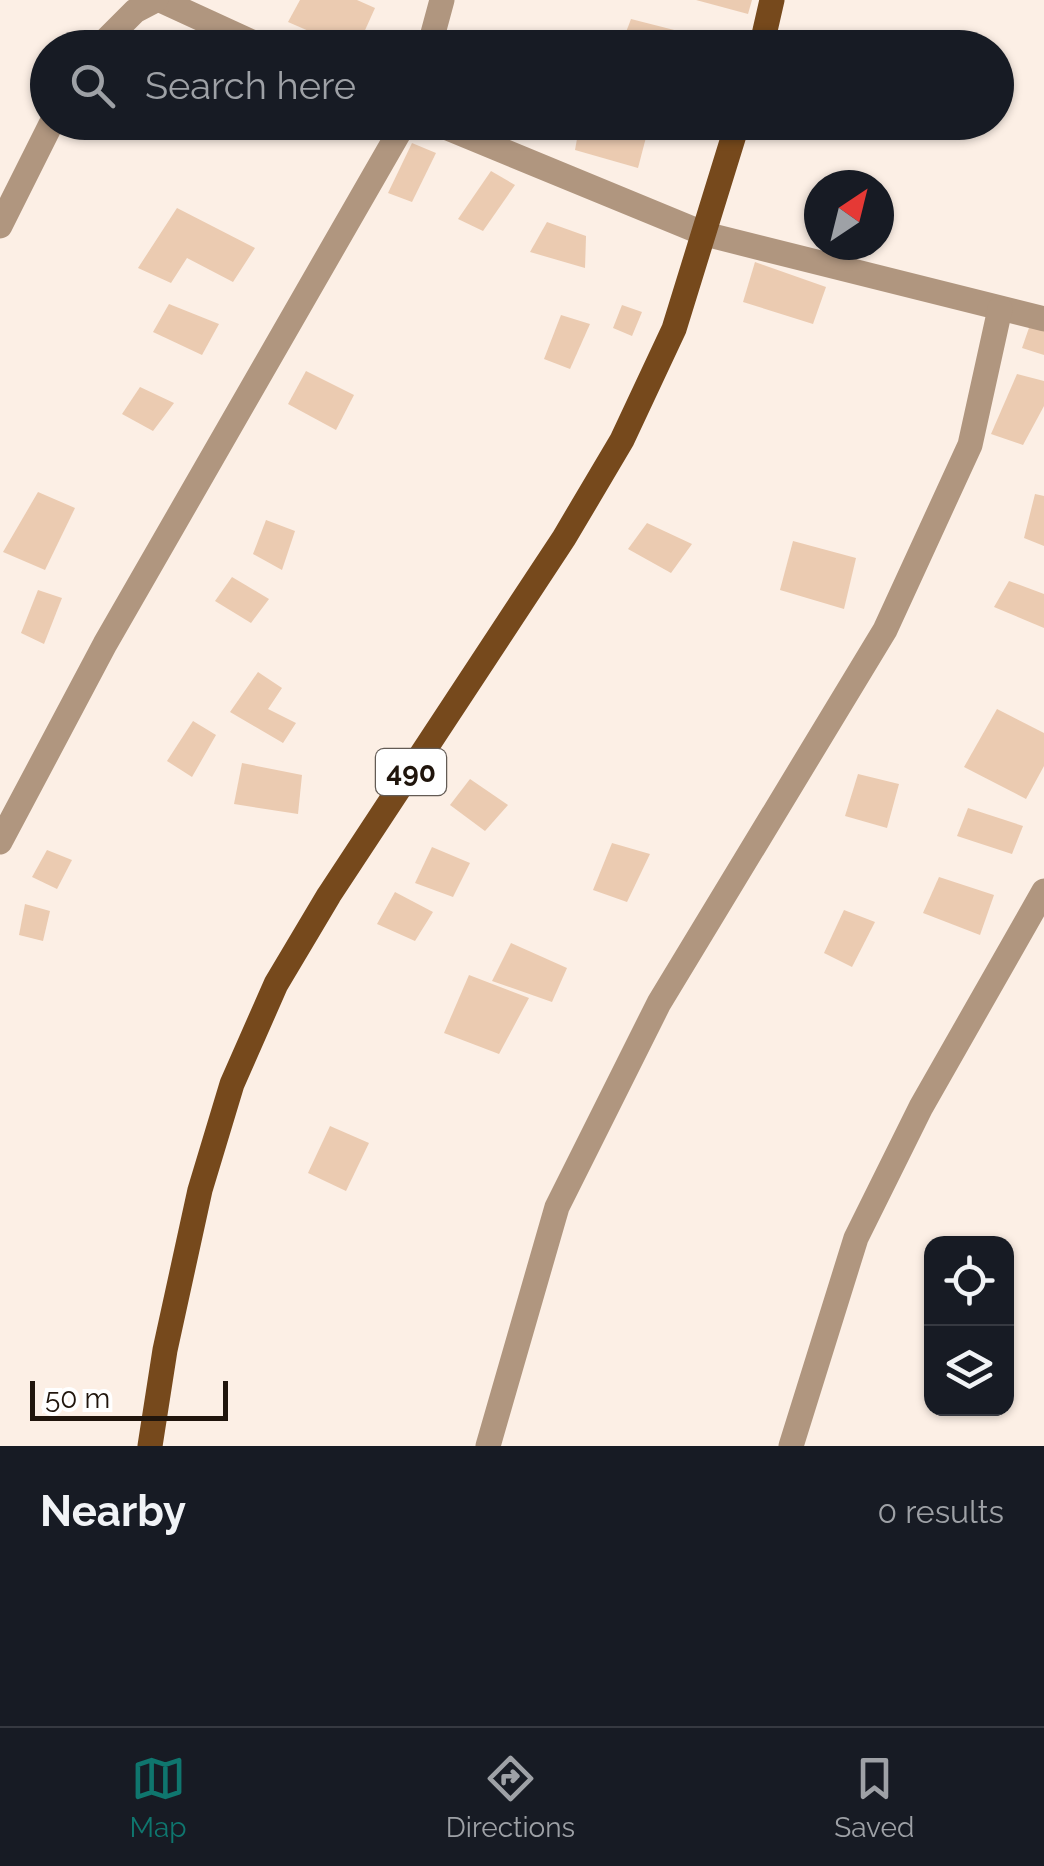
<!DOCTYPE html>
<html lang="en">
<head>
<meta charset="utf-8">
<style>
  body { margin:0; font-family:Raleway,sans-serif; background:#20242c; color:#f1f3f6 }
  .controls { position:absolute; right:30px; bottom:30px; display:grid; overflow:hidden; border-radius:20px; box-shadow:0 2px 8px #0004 }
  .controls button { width:90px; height:90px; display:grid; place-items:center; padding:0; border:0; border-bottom:2px solid #363941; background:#171b24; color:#f1f3f6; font:50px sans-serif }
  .compass { position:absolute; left:804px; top:170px; width:90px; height:90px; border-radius:50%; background:#171b24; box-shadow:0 2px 8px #0004; rotate:35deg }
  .scale { position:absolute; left:30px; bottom:25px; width:198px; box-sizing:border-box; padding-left:10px; border:5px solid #20150c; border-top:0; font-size:28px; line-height:35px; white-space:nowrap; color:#20150c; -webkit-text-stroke:8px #fff; paint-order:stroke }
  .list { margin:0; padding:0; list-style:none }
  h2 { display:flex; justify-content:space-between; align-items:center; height:130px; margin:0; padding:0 40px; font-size:42px }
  h2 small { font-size:32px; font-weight:400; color:#9ea1a6 }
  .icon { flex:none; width:55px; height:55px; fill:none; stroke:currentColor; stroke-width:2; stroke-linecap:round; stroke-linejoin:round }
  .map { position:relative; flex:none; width:1044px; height:1446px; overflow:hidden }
  .search { position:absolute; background:#171b24; box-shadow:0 2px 8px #0004; left:30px; right:30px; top:30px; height:110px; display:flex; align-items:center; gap:25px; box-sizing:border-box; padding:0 35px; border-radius:55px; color:#9ea1a6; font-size:38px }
  .sheet { height:280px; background:#171b24 }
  nav { display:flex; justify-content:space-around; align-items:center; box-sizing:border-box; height:140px; border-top:2px solid #363941; background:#171b24; font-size:28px; color:#9ea1a6 }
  nav a { display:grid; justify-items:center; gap:5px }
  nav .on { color:#0f766e }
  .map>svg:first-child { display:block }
  .building { fill:#ebcbb1 }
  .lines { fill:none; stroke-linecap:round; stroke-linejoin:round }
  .minor { stroke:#b0967f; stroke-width:25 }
  .major { stroke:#76491c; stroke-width:25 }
  .labels { text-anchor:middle; stroke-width:10; stroke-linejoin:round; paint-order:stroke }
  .shield { fill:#fff; stroke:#635b55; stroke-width:2.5 }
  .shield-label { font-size:28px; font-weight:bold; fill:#20150c }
</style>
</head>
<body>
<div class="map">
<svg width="1044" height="1446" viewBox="0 0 1044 1446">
  <rect width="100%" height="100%" fill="#fcefe5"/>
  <!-- building -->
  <g class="building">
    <path d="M300 0H357L375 8 357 48H348L288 22Z"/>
    <path d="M696 0H752L748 14Z"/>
    <path d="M631 19 678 31 673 48H620Z"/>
    <path d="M580 122H650L638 168 575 150Z"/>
    <path d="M412 143 436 153 412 202 388 193Z"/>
    <path d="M491 171 515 185 483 231 458 219Z"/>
    <path d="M177 208 255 248 233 282 187 258 171 283 138 268Z"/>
    <path d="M547 222 586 236 585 268 530 252Z"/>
    <path d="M755 262 826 287 813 324 743 302Z"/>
    <path d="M169 304 219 324 202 355 153 332Z"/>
    <path d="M622 305 642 312 632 336 613 328Z"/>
    <path d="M561 315 590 324 570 369 544 359Z"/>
    <path d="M1031 322 1044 325V355L1022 348Z"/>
    <path d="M306 371 354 395 336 430 288 404Z"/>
    <path d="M1017 374 1044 381V406L1023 445 991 434Z"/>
    <path d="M140 387 174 403 153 431 122 414Z"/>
    <path d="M38 492 75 508 45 570 3 552Z"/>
    <path d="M1035 494 1044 496V546L1024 538Z"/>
    <path d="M266 520 295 531 282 570 253 554Z"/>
    <path d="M647 523 692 544 671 573 628 549Z"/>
    <path d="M793 541 856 558 844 609 780 590Z"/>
    <path d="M232 577 269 599 251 623 215 601Z"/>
    <path d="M1009 581 1044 594V628L994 607Z"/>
    <path d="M38 590 62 598 44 644 21 633Z"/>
    <path d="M258 672 282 688 268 709 296 723 283 743 230 712Z"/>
    <path d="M997 709 1044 733V766L1026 799 964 767Z"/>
    <path d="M193 721 216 735 192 777 167 761Z"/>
    <path d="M242 763 302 775 298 814 234 804Z"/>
    <path d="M858 774 899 784 887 828 845 816Z"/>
    <path d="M470 779 508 805 485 831 450 805Z"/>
    <path d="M968 808 1023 826 1012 854 957 836Z"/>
    <path d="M612 843 650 854 627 902 593 890Z"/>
    <path d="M432 847 470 863 453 897 415 883Z"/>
    <path d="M47 850 72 860 57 889 32 877Z"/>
    <path d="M939 877 994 895 980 935 923 913Z"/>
    <path d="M395 892 433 912 415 941 377 924Z"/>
    <path d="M25 904 50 911 43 941 19 935Z"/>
    <path d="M844 910 875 922 852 967 824 953Z"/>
    <path d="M511 943 567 968 552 1002 492 981Z"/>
    <path d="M469 975 529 998 499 1054 444 1033Z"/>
    <path d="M330 1126 369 1143 346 1191 308 1173Z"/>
  </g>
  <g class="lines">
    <!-- minor -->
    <g class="minor">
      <path d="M160 0 265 48"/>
      <path d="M98 48 135 11 156 0"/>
      <path d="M429 48 442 0"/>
      <path d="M433 122 705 234 1044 319"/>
      <path d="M0 226 52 122"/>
      <path d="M0 842 105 644 405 122"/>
      <path d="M488 1446 557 1207 659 1003 885 630 970 445 1000 309"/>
      <path d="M791 1446 856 1238 921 1107 1044 891"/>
    </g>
    <!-- major -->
    <g class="major">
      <path d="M761 48 772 0"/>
      <path d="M150 1446 165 1350 200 1190 232 1084 276 984 329 895 564 538 622 440 674 329 738 122"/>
    </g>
  </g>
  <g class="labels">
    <!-- shield labels -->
    <rect class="shield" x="376" y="749" width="70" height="46" rx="8"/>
    <g class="shield-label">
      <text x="411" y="782">490</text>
    </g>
  </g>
</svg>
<div class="controls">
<button><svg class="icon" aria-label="locate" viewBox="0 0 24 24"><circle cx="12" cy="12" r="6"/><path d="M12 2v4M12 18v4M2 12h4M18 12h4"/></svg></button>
<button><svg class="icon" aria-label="layers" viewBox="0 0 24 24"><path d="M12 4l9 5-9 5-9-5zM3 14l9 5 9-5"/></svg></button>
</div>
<svg class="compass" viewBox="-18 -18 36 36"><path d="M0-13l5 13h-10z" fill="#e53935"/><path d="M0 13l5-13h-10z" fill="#9ea1a6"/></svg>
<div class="scale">50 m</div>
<div class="search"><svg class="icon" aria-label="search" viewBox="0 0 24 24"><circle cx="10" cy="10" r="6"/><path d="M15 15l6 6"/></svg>Search here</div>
</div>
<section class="sheet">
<h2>Nearby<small>0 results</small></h2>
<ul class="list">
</ul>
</section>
<nav>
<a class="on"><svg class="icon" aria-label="map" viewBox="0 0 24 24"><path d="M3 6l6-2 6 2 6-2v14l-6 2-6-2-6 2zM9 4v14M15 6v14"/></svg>Map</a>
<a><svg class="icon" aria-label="directions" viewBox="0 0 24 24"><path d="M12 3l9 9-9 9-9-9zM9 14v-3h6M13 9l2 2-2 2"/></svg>Directions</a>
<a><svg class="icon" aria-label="saved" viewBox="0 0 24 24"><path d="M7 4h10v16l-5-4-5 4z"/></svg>Saved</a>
</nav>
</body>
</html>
